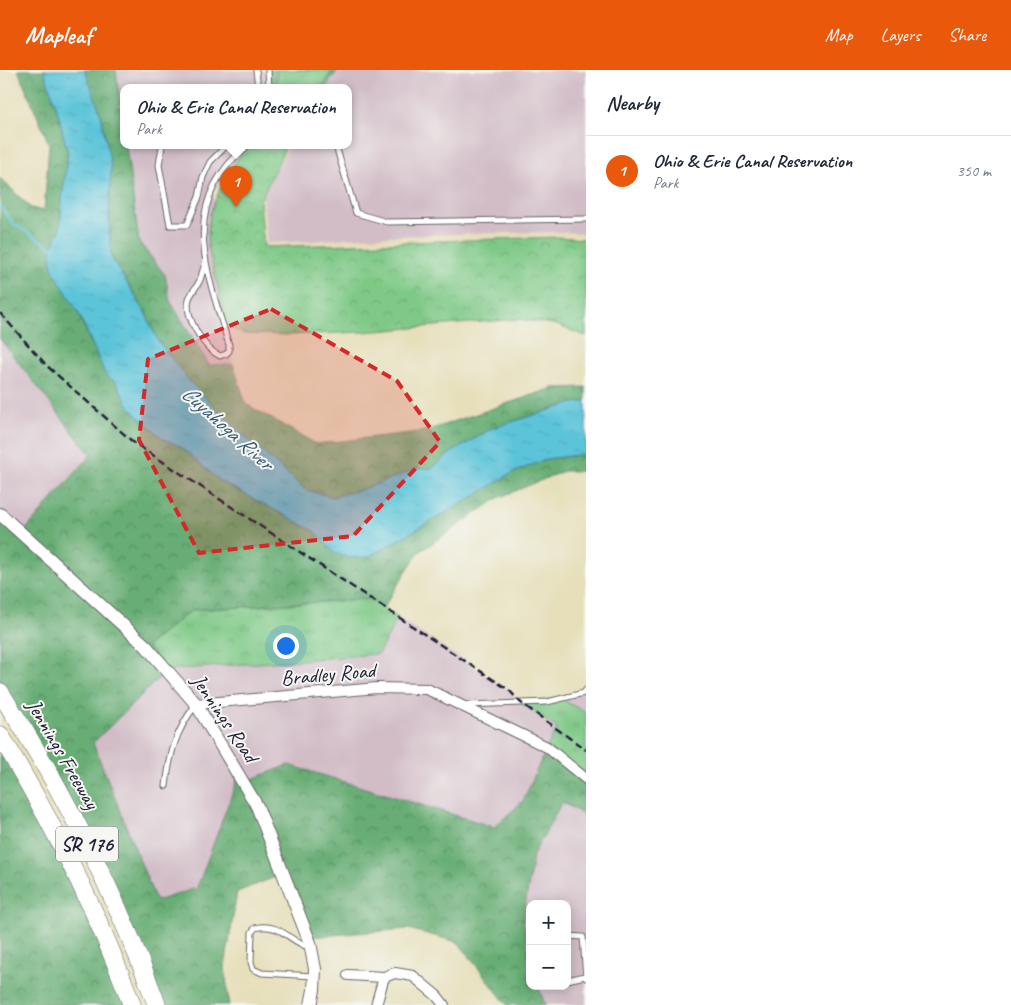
<!DOCTYPE html>
<html lang="en">
<head>
<meta charset="utf-8">
<style>
  body { margin:0; font-family:Caveat,sans-serif; background:#f6f6f7; color:#1f2937 }
  .controls { position:absolute; right:15px; bottom:15px; display:grid; overflow:hidden; border-radius:10px; box-shadow:0 2px 12px #0003 }
  .controls button { width:45px; height:45px; display:grid; place-items:center; padding:0; border:0; border-bottom:1px solid #e0e1e3; background:#fff; color:#1f2937; font:25px sans-serif }
  .you { position:absolute; left:285px; top:575px; width:18px; height:18px; margin:-12px; border:4px solid #fff; border-radius:50%; background:#1a73e8; box-shadow:0 0 0 8px #1a73e833 }
  .badge { display:grid; place-items:center; width:32px; height:32px; border-radius:50%; background:#ea580c; color:#fff; font-size:16px; font-weight:700 }
  .pin { position:absolute; translate:-50% -41px; filter:drop-shadow(0 1px 2px #0008) }
  .pin::after { content:''; position:absolute; top:26px; width:18px; height:15px; background:inherit; clip-path:polygon(0 0,100% 0,50% 100%) }
  .popup { position:absolute; left:120px; top:14px; width:232px; height:65px; box-sizing:border-box; display:grid; place-content:center; border-radius:10px; background:#fff; filter:drop-shadow(0 1px 4px #0005); font-size:16px; white-space:nowrap; color:#747a83 }
  .popup b { font-size:19px; color:#1f2937 }
  .popup::after { content:''; position:absolute; left:50%; top:100%; margin-left:-10px; border:10px solid transparent; border-top-color:#fff }
  .list { margin:0; padding:0; list-style:none }
  h2 { display:flex; justify-content:space-between; align-items:center; height:65px; margin:0; padding:0 20px; font-size:21px }
  h2 small { font-size:16px; font-weight:400; color:#747a83 }
  .list li { display:grid; grid-template-columns:32px 1fr auto; gap:15px; align-items:center; box-sizing:border-box; height:70px; padding:0 20px; border-top:1px solid #e0e1e3 }
  .list b { display:block; font-size:19px; white-space:nowrap }
  .list p { margin:0; font-size:16px; white-space:nowrap; color:#747a83 }
  .list em { font-size:16px; font-style:normal; color:#747a83 }
  .map { position:relative; flex:none; width:586px; height:935px; overflow:hidden }
  header { display:flex; align-items:center; gap:30px; box-sizing:border-box; height:70px; padding:0 25px; background:#ea580c; color:#fff }
  header strong { font-size:24px }
  nav { display:flex; gap:28px; margin-inline-start:auto; font-size:18px }
  main { display:flex }
  aside { flex:1; background:#fff }
  .map>svg:first-child { display:block }
  .industrial { fill:#d2bdc7 }
  .grass { fill:url(#grass-tufts); stroke:#507661 }
  .forest { fill:url(#forest-crowns); stroke:#446858 }
  .park { fill:url(#park-crowns); stroke:#507661 }
  .water { fill:url(#water-ripples); stroke:#3f738a }
  .lines { fill:none; stroke-linecap:round; stroke-linejoin:round }
  .stream { stroke:#5cc4d9; stroke-width:2.5 }
  .service-casing { stroke:#676467; stroke-width:7 }
  .minor-casing { stroke:#676467; stroke-width:12 }
  .tertiary-casing { stroke:#676467; stroke-width:14 }
  .motorway-casing { stroke:#676467; stroke-width:19 }
  .service { stroke:#fff; stroke-width:5 }
  .minor { stroke:#fff; stroke-width:10 }
  .tertiary { stroke:#fff; stroke-width:12 }
  .motorway { stroke:#fff; stroke-width:18 }
  .rail { stroke:#22223b; stroke-width:2.5; stroke-dasharray:8 4; stroke-linecap:butt }
  .marked { fill:#d62828; fill-opacity:0.2; stroke:#d62828; stroke-width:4; stroke-dasharray:10 6; stroke-linejoin:round }
  .labels { text-anchor:middle; stroke-width:4; stroke-linejoin:round; paint-order:stroke }
  .shield { fill:#f6f6f2; stroke:#626272; stroke-width:1 }
  .shield-label { font-size:20px; font-weight:bold; fill:#22223b }
  .street-label { font-size:21px; fill:#22223b; stroke:#f6f6f2 }
  .water-label { font-size:22px; font-style:italic; fill:#365b72; stroke:#f6f6f2 }
</style>
</head>
<body>
<header>
<strong>Mapleaf</strong>
<nav><a>Map</a><a>Layers</a><a>Share</a></nav>
</header>
<main>
<div class="map">
<svg width="586" height="935" viewBox="0 0 586 935">
  <defs>
    <pattern id="grass-tufts" width="24" height="20" patternUnits="userSpaceOnUse" patternTransform="scale(1.25)"><rect width="24" height="20" fill="#7fc987"/><path d="M3 7l-1-3M5 7V3M7 7l1-3M15 17l-1-3M17 17v-4M19 17l1-3" fill="none" stroke="#6dac75"/></pattern>
    <pattern id="forest-crowns" width="20" height="18" patternUnits="userSpaceOnUse" patternTransform="scale(1.25)"><rect width="20" height="18" fill="#67ad74"/><path d="M2 6a3 3 0 1 1 6 0M12 15a3 3 0 1 1 6 0" fill="none" stroke="#548c60"/></pattern>
    <pattern id="park-crowns" width="20" height="18" patternUnits="userSpaceOnUse" patternTransform="scale(1.25)"><rect width="20" height="18" fill="#7fc987"/><path d="M2 6a3 3 0 1 1 6 0M12 15a3 3 0 1 1 6 0" fill="none" stroke="#6dac75"/></pattern>
    <pattern id="water-ripples" width="26" height="14" patternUnits="userSpaceOnUse" patternTransform="scale(1.25)"><rect width="26" height="14" fill="#5cc4d9"/><path d="M2 4q2-2 4 0t4 0M15 11q2-2 4 0t4 0" fill="none" stroke="#50a8bb"/></pattern>
  </defs>
  <rect width="100%" height="100%" fill="#f6f6f2"/>
  <filter id="ink" filterUnits="userSpaceOnUse"><feTurbulence type="fractalNoise" baseFrequency=".02" numOctaves="2"/><feDisplacementMap in="SourceGraphic" scale="10" xChannelSelector="R" yChannelSelector="G"/><feConvolveMatrix kernelMatrix="1 2 1 2 8 2 1 2 1" color-interpolation-filters="sRGB"/></filter>
  <filter id="wash" filterUnits="userSpaceOnUse"><feTurbulence type="fractalNoise" baseFrequency=".0096" numOctaves="4" result="noise"/><feDisplacementMap in="SourceGraphic" scale="20" xChannelSelector="R" yChannelSelector="G"/><feGaussianBlur stdDeviation="1.12" result="paint"/><feColorMatrix in="noise" values="0 0 0 0 0 0 0 0 0 0 0 0 0 0 0 0 0 1.4 0 .05"/><feComposite in="paint" operator="in"/></filter>
  <g filter="url(#wash)">
    <rect width="100%" height="100%" fill="#e6dfba"/>
    <!-- industrial -->
    <g class="industrial">
      <path d="M116 0H268L269 18H124L123 55Z"/>
      <path d="M338 0H586V164L565 162 489 163 360 167 312 171 267 173 263 126 278 95 290 76H348V18H325Z"/>
      <path d="M126 76H247L213 120 227 267 233 294 209 295 170 231 165 205 139 172Z"/>
      <path d="M0 269 91 385 22 464 0 444Z"/>
      <path d="M398 548 509 620 520 632 557 658 523 731 494 757 289 695 244 712 239 706 197 818 156 831 92 673 167 600 378 584Z"/>
      <path d="M586 620V643L562 629Z"/>
      <path d="M562 732 586 746V935H545L538 916H567V834H530V891L523 850 533 785Z"/>
    </g>
    <!-- grass -->
    <g class="grass">
      <path d="M369 529 398 548 378 584 167 600 146 576 192 540Z"/>
      <path d="M562 629 586 643V709L547 677 557 658 520 632Z"/>
    </g>
    <!-- forest -->
    <g class="forest">
      <path d="M18 0H44L58 43 68 83 62 129 60 161 51 178 90 271 116 312 129 337 162 368 181 377 220 411 316 462 334 483 368 487 468 430 508 405 546 389 586 384V401H564L498 428 418 483 383 538 369 529 192 540 147 576 167 600 93 673 156 831 197 818 239 705 244 712 289 695 494 757 523 731 547 677 586 709V746L562 732 533 785 523 850 530 891V916H538L545 935H507L458 872 408 859 308 867 283 804 237 822 225 897 229 935H157L144 900 0 622V444L22 464 91 385 0 269V108L31 138 44 141 49 74Z"/>
      <path d="M84 0H116L123 55 124 76H126L139 172 165 205 170 231 209 295 233 294 246 334 316 374 426 361 553 318 586 317V331L569 334 492 358 446 386 433 398 416 399 361 420 332 427 306 420 241 363 192 314 158 271 144 240 111 186 109 145Z"/>
      <path d="M268 0H338L325 18H269Z"/>
      <path d="M0 665 132 935H0Z"/>
    </g>
    <!-- park -->
    <g class="park">
      <path d="M277 0H333L321 18H277Z"/>
      <path d="M245 76H286L260 131 264 177 556 167 586 169V266L553 254 518 249 364 262 287 265 245 264 227 257 207 172 210 144 220 119Z"/>
    </g>
    <!-- water -->
    <path class="water" d="M44 0H85L101 45 111 95 109 145 111 187 144 240 158 271 192 314 241 363 306 420 332 427 361 420 416 399 433 398 446 386 492 358 569 334 586 331V384L546 389 508 405 468 430 368 487 350 488 334 483 316 462 220 411 181 377 162 368 129 337 116 312 106 306 80 246 52 198 51 178 60 161 62 129 68 83 58 43Z"/>
    <g class="lines">
      <!-- stream -->
      <path class="stream" d="M0 136 14 154 53 178"/>
    </g>
  </g>
  <g filter="url(#ink)">
    <g class="lines">
      <!-- service casing -->
      <g class="service-casing">
        <g id="service">
          <path d="M256 0 258 18"/>
          <path d="M268 0 269 18"/>
          <path d="M162 76 159 95 170 155H187L199 127 203 107 210 92 226 76"/>
          <path d="M336 76 356 143 387 152 586 149"/>
          <path d="M205 193C203 199 202 206 199 212 196 218 191 223 189 229 184 247 204 279 220 286L226 284 229 281V275C207 203 177 133 247 76"/>
          <path d="M466 635 547 632 584 623 586 620"/>
          <path d="M166 716C170 684 175 662 195 636"/>
          <path d="M567 866 583 867 586 908"/>
          <path d="M311 878C290 873 280 851 255 858L252 862 251 892 253 899 262 903 314 906"/>
          <path d="M567 910 585 906"/>
        </g>
      </g>
      <!-- minor casing -->
      <g class="minor-casing">
        <g id="minor">
          <path d="M196 634 377 618 427 619 547 677 586 709"/>
          <path d="M348 905 384 907 395 903 413 906 437 926 444 935"/>
          <path d="M376 935 384 907"/>
        </g>
      </g>
      <!-- tertiary casing -->
      <g class="tertiary-casing">
        <path id="tertiary" d="M0 444 146 576 196 634 257 736 310 873 315 899 314 920 311 935"/>
      </g>
      <!-- motorway casing -->
      <g class="motorway-casing">
        <g id="motorway">
          <path d="M0 622C64 720 116 825 157 935"/>
          <path d="M0 665C52 751 97 840 132 935"/>
        </g>
      </g>
      <!-- service -->
      <use href="#service" class="service"/>
      <!-- minor -->
      <use href="#minor" class="minor"/>
      <!-- tertiary -->
      <use href="#tertiary" class="tertiary"/>
      <!-- motorway -->
      <use href="#motorway" class="motorway"/>
      <!-- rail -->
      <path class="rail" d="M0 243 46 295 133 372 509 620 520 632 586 680"/>
    </g>
  </g>
  <!-- marked area -->
  <path class="marked" d="M271 239 397 311 440 372 353 466 199 483 139 370 148 289Z"/>
  <g class="labels">
    <!-- shield labels -->
    <rect class="shield" x="56" y="756.5" width="62" height="35" rx="4"/>
    <g class="shield-label">
      <text x="87" y="781">SR 176</text>
    </g>
    <!-- street labels -->
    <g class="street-label">
      <text transform="translate(328 604) rotate(-5)" y="7">Bradley Road</text>
      <text transform="translate(225 648) rotate(56)" y="7">Jennings Road</text>
      <text transform="translate(63 684) rotate(60)" y="7">Jennings Freeway</text>
    </g>
    <!-- water labels -->
    <g class="water-label">
      <text transform="translate(228 357) rotate(42)" y="8">Cuyahoga River</text>
    </g>
  </g>
</svg>
<div class="controls">
<button>+</button>
<button>−</button>
</div>
<div class="you"></div>
<div class="pin badge" style="left:236px;top:137px">1</div>
<div class="popup"><b>Ohio &amp; Erie Canal Reservation</b>Park</div>
</div>
<aside>
<h2>Nearby<small></small></h2>
<ul class="list">
<li><span class="badge">1</span><div><b>Ohio &amp; Erie Canal Reservation</b><p>Park</p></div><em>350 m</em></li>
</ul>
</aside>
</main>
</body>
</html>
